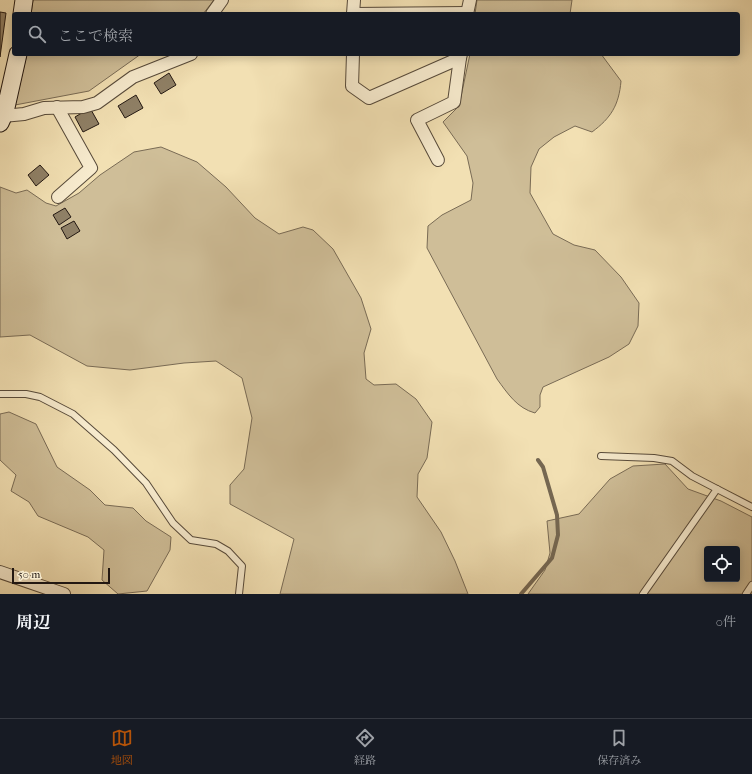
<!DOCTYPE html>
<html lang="ja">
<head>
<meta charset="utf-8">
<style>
  body { margin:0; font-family:"IM FELL French Canon","Noto Serif JP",serif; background:#20242c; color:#f1f3f6 }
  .controls { position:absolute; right:12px; bottom:12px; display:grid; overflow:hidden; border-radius:4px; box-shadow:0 2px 10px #0003 }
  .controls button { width:36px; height:36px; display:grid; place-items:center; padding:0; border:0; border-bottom:1px solid #363941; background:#171b24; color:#f1f3f6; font:20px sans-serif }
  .scale { position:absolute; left:12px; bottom:10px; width:98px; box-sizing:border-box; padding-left:4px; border:2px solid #231812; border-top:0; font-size:11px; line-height:14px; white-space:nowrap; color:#231812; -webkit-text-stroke:3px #f7ebce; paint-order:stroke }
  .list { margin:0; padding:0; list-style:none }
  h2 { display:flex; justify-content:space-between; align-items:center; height:52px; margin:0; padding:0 16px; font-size:17px }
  h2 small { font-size:13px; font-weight:400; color:#9ea1a6 }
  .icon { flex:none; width:22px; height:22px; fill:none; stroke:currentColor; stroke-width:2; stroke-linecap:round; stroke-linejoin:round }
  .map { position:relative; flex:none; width:752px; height:594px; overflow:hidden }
  .search { position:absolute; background:#171b24; box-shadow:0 2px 10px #0003; left:12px; right:12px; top:12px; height:44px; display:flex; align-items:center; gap:10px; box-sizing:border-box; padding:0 14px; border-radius:4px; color:#9ea1a6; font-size:15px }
  .sheet { height:124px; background:#171b24 }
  nav { display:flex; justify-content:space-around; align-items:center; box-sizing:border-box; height:56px; border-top:1px solid #363941; background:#171b24; font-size:11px; color:#9ea1a6 }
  nav a { display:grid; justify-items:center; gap:2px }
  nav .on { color:#b45309 }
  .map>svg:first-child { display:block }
  .green { fill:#cfbe98; stroke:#796b55; fill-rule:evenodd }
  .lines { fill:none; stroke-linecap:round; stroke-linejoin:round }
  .stream { stroke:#756752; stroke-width:4 }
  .building { fill:#8f8066; stroke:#231812 }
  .lane-casing { stroke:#574a3a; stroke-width:8 }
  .street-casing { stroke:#574a3a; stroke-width:14 }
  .secondary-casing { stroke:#231812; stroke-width:19 }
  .lane { stroke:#f7ebce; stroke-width:6 }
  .street { stroke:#f7ebce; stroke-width:12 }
  .secondary { stroke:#f7ebce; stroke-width:17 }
</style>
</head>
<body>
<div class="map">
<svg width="752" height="594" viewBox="0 0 752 594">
  <rect width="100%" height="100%" fill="#f2e0b3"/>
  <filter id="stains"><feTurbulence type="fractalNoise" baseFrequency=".005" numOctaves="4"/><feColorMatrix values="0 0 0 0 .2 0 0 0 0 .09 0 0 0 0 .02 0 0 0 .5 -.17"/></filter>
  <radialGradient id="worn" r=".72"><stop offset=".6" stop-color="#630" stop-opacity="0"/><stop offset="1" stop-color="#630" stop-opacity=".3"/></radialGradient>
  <!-- green -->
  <g class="green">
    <path d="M33 0H214L203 14H31Z"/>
    <path d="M477 0H572L570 14H475Z"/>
    <path d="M27 54H141L89 91 15 105Z"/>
    <path d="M470 54H601L621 81C619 105 611 118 592 132L575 126 554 137 539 149 531 167 530 193 553 234 574 245 595 250 621 277 639 303 638 326 629 344 609 357 543 387 540 395V407L535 413C517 408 508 394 497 379L427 248 428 226 442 215 471 200 473 183 467 156 443 122 459 106Z"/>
    <path d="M161 147 197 162 226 187 255 218 279 234 303 227 313 230 333 249 361 298 371 329 364 353 366 379 374 385 396 384 416 399 432 422 427 458 418 474 417 497 441 532 455 561 468 594H280L294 539 230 504V485L244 469 252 418 242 378 216 361 184 363 130 370 87 366 30 335 0 337V187L16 193 27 190 46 203 56 206 79 193 100 175 134 152Z"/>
    <path d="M9 412 36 424 57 467 90 490 105 505 133 508 146 521 171 537 170 550 147 591 118 594 102 580 104 550 88 537 38 516 29 502 11 491 16 475 0 460V414Z"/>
    <path d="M665 464 688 489 721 501 752 517V594H528L545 570 550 553 547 521 579 514 610 479 633 466ZM707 549H737V579H707Z"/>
  </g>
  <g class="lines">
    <!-- stream -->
    <path class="stream" d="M521 594 552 558 558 535 557 515 543 467 538 460"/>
  </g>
  <!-- building -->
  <g class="building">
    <path d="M0 12 6 13 0 57Z"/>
    <path d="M169 73 176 85 161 94 154 83Z"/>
    <path d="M136 95 143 108 125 118 118 106Z"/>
    <path d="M90 108 99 124 83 132 75 117Z"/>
    <path d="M40 165 49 175 36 186 28 175Z"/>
    <path d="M65 208 71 217 59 225 53 215Z"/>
    <path d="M74 221 80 231 67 239 61 228Z"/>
  </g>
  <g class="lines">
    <!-- lane casing -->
    <g class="lane-casing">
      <g id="lane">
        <path d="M0 394H26L40 397 73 414 114 450 146 483 173 523 191 540 216 544 228 551 242 566 239 594"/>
        <path d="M601 456 654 458 672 461 692 476 717 489"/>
        <path d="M643 594 717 489 752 507"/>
        <path d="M746 594 752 585"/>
      </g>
    </g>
    <!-- street casing -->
    <g class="street-casing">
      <g id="street">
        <path d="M212 14 222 0"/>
        <path d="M353 14 467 13"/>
        <path d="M353 14 354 0"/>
        <path d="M467 14 470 0"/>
        <path d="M353 54 352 86 369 98 460 58 461 54"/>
        <path d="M57 107 91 168 58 197"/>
        <path d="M3 116 24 114 44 108 83 107 97 103 133 77 191 54"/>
        <path d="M438 160 417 120 454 102 460 58"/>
        <path d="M0 572 64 594"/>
      </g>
    </g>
    <!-- secondary casing -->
    <g class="secondary-casing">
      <g id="secondary">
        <path d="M22 14 24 0"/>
        <path d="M0 123 5 112 18 54"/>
      </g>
    </g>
    <!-- lane -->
    <use href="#lane" class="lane"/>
    <!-- street -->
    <use href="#street" class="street"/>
    <!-- secondary -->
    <use href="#secondary" class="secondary"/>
  </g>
  <rect width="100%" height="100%" filter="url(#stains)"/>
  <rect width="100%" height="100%" fill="url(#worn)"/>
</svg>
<div class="controls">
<button><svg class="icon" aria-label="locate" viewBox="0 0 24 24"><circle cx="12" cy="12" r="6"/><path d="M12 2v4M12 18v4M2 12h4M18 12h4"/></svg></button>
</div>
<div class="scale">50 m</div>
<div class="search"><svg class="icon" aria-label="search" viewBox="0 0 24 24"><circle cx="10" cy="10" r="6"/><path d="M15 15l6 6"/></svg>ここで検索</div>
</div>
<section class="sheet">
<h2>周辺<small>0件</small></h2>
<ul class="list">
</ul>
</section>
<nav>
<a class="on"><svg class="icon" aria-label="map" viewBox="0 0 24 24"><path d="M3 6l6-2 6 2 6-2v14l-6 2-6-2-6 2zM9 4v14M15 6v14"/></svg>地図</a>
<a><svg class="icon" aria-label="directions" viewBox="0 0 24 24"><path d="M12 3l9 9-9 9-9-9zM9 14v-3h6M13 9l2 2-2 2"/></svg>経路</a>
<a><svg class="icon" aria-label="saved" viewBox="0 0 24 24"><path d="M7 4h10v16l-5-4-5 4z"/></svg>保存済み</a>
</nav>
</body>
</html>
